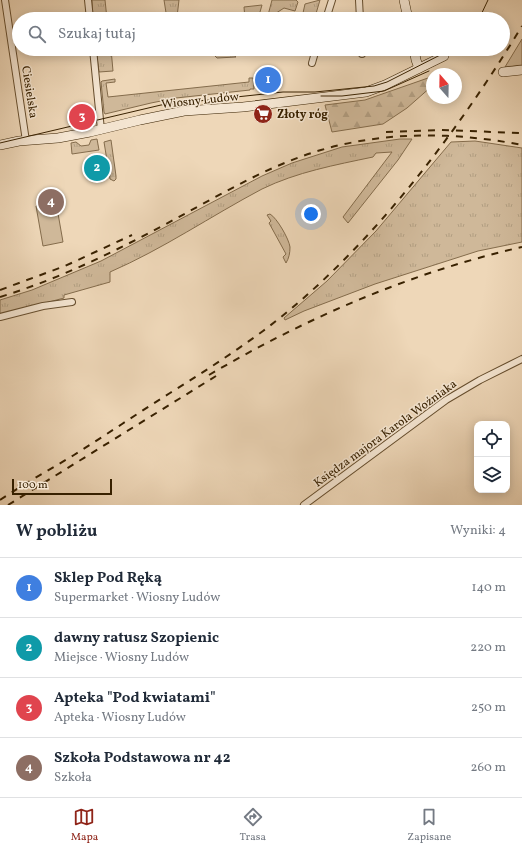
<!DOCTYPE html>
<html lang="pl">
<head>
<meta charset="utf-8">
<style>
  body { margin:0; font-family:Vollkorn,serif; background:#f6f6f7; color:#1f2937 }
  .controls { position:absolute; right:12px; bottom:12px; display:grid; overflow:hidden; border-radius:8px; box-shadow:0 2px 10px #0003 }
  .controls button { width:36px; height:36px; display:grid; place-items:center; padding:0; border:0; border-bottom:1px solid #e0e1e3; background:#fff; color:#1f2937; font:20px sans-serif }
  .compass { position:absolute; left:426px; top:68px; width:36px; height:36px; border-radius:50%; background:#fff; box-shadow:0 2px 10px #0003; rotate:340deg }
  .scale { position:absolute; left:12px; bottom:10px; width:100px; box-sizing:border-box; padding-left:4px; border:2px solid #382100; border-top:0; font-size:11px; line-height:14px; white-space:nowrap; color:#382100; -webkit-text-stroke:3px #f4e5d1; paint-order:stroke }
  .you { position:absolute; left:311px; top:214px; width:14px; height:14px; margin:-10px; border:3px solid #fff; border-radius:50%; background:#1a73e8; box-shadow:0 0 0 6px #1a73e833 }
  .badge { display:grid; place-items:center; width:26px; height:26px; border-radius:50%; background:#8f2418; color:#fff; font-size:13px; font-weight:700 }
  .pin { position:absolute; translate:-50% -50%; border:2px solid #fff; box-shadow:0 1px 4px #0006 }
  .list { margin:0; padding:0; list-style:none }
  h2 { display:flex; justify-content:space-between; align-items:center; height:52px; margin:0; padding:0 16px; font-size:17px }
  h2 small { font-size:13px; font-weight:400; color:#747a83 }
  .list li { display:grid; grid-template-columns:26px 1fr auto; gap:12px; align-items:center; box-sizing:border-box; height:60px; padding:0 16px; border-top:1px solid #e0e1e3 }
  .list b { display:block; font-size:15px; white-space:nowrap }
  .list p { margin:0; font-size:13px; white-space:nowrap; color:#747a83 }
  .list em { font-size:13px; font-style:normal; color:#747a83 }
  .icon { flex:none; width:22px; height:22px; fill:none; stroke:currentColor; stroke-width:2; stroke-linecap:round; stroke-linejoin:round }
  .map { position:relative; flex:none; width:522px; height:505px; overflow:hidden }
  .search { position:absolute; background:#fff; box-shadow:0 2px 10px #0003; left:12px; right:12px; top:12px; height:44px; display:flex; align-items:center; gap:10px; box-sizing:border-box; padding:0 14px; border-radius:22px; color:#747a83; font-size:15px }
  .sheet { height:292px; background:#fff }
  nav { display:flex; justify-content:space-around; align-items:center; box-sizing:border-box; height:56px; border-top:1px solid #e0e1e3; background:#fff; font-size:11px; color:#747a83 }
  nav a { display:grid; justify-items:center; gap:2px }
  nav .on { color:#8f2418 }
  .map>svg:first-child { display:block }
  .grass { fill:url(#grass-tufts); stroke:#846c4c }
  .forest { fill:url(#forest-firs); stroke:#846c4c }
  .park { fill:#cfb899; stroke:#846c4c }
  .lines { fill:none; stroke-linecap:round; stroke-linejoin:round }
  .street-casing { stroke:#664e2e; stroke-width:8 }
  .secondary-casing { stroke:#382100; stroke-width:10 }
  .street { stroke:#f4e5d1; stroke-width:6 }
  .secondary { stroke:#f4e5d1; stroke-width:9 }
  .tram { stroke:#382100; stroke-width:1 }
  .rail { stroke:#382100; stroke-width:2; stroke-dasharray:7 7; stroke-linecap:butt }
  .labels { text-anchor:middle; stroke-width:3; stroke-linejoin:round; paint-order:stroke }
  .street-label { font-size:12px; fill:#382100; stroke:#f4e5d1 }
  .poi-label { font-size:12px; font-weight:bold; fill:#382100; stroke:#f4e5d1; text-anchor:start }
</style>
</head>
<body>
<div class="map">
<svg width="522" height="505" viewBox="0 0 522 505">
  <defs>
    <pattern id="grass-tufts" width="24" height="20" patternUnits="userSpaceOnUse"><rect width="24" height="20" fill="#cfb899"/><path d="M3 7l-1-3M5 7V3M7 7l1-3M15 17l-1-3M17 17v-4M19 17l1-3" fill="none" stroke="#b29e82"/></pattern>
    <pattern id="forest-firs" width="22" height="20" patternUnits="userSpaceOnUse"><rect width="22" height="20" fill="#cfb899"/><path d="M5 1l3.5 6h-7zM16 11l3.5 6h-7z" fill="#b29e82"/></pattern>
  </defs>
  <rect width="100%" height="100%" fill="#eed7b8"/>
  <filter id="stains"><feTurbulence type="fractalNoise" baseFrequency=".005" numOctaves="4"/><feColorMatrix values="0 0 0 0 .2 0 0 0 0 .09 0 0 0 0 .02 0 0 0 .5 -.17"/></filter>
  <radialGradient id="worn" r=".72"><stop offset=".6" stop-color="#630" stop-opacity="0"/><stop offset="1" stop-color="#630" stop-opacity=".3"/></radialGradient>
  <!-- grass -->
  <g class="grass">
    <path d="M92 0H105L107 19H93Z"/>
    <path d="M164 0H179L177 17 172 18V19H167Z"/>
    <path d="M272 0H296L298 2 295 11 284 8 267 19Z"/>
    <path d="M320 0 315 17 303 13 305 4Z"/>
    <path d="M262 5 258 19H245L244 7Z"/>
    <path d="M96 49H111L113 71 99 72Z"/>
    <path d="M211 49H226L236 57 217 58 212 53Z"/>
    <path d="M249 78H253L254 89H250V90L176 98 151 103 105 114 104 112 101 82 102 81 115 79V82L106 83 108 97 249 82Z"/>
    <path d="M97 139 99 150 72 154 71 143 76 142 81 146 89 145 91 140Z"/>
    <path d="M400 139H412L398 160 348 223 343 217 392 152 376 153 373 157C335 165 297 172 262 189 211 216 163 249 110 272V282L64 295V298L0 315V300L32 290 101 261 262 176 292 163 342 147Z"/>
    <path d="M111 140 116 176V179L114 181 110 179 104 142Z"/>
    <path d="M475 141 522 148V242L478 251 375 284 304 311 285 320 284 318 327 281 376 231 451 142Z"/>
    <path d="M270 214C277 218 289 239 290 247 290 253 289 258 286 263L283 257 286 254 269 223 271 221 267 215Z"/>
  </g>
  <!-- forest -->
  <path class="forest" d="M428 78 432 86 407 108 383 124 332 132 325 105 365 100Z"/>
  <!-- park -->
  <g class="park">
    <path d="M522 39V65L505 67Z"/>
    <path d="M56 202 63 242 43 246 36 206Z"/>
  </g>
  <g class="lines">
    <!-- street casing -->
    <g class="street-casing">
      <g id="street">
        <path d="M5 0 26 141"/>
        <path d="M88 0 90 19"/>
        <path d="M359 0 360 19"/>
        <path d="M326 19 332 0"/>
        <path d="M93 49 101 130"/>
        <path d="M362 49V54"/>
        <path d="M312 63 316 49"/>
        <path d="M0 317 43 306 72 302"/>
        <path d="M304 505 446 400 480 380 522 359"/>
      </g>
    </g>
    <!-- secondary casing -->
    <g class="secondary-casing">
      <g id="secondary">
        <path d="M404 0 408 19"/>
        <path d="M414 49 416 60 419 68"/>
        <path d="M503 72 522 70"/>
        <path d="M0 145 19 141 58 138 90 132 140 120 184 111 243 107 366 92 385 85 444 56"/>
      </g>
    </g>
    <!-- street -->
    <use href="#street" class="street"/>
    <!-- secondary -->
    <use href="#secondary" class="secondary"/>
    <!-- tram -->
    <g class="tram">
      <path d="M479 19 488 0"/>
      <path d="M321 96H342L384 91 429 71"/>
      <path d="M0 143 161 105 283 92H315L374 86 387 82 452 49"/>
    </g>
    <!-- rail -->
    <g class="rail">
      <path d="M386 132 439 130 522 133"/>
      <path d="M0 290 65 266 132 235"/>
      <path d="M0 297C62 278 120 249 177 218 223 193 270 165 321 150 386 131 456 132 522 145"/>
      <path d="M209 375C306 318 412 272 522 247"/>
      <path d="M0 500C24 484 49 470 74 455 106 435 138 413 170 393 202 373 233 353 263 331 367 253 455 136 522 26"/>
      <path d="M8 505 216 376"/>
    </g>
  </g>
  <!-- icons -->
  <defs>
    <g id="supermarket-disc" transform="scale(1)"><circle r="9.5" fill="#8f2418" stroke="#f4e5d1"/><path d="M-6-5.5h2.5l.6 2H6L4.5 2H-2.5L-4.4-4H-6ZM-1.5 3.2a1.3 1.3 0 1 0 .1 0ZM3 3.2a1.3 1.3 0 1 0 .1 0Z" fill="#fff"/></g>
  </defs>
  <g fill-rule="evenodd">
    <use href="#supermarket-disc" x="263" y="114"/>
  </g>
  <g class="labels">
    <!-- street labels -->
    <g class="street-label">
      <text transform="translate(30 92) rotate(81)" y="4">Ciesielska</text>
      <text transform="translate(200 100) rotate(-6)" y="4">Wiosny Ludów</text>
      <text transform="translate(385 433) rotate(-36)" y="4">Księdza majora Karola Woźniaka</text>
    </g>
    <!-- poi labels -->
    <g class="poi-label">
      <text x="277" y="118">Złoty róg</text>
    </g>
  </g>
  <rect width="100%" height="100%" filter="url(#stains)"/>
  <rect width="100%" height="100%" fill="url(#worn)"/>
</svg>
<div class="controls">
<button><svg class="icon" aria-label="locate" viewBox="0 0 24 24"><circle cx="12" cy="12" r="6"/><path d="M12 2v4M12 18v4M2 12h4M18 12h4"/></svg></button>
<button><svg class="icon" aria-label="layers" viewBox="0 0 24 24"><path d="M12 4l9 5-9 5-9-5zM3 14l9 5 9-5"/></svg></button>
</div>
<svg class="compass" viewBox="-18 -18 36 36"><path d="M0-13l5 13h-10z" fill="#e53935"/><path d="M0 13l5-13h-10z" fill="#747a83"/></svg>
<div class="scale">100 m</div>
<div class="you"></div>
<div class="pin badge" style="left:268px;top:80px;background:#3f7fe0">1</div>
<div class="pin badge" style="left:97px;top:168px;background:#0f9aa8">2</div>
<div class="pin badge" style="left:82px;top:117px;background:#e0444e">3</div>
<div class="pin badge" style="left:51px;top:202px;background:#8d6e63">4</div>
<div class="search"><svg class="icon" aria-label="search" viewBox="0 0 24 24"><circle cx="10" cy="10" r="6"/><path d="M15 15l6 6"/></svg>Szukaj tutaj</div>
</div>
<section class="sheet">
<h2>W pobliżu<small>Wyniki: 4</small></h2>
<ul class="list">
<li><span class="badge" style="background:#3f7fe0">1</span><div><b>Sklep Pod Ręką</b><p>Supermarket · Wiosny Ludów</p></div><em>140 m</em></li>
<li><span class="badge" style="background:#0f9aa8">2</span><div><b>dawny ratusz Szopienic</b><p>Miejsce · Wiosny Ludów</p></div><em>220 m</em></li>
<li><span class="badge" style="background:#e0444e">3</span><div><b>Apteka &quot;Pod kwiatami&quot;</b><p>Apteka · Wiosny Ludów</p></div><em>250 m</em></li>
<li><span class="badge" style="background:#8d6e63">4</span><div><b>Szkoła Podstawowa nr 42</b><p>Szkoła</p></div><em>260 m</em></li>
</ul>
</section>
<nav>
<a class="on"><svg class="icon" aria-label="map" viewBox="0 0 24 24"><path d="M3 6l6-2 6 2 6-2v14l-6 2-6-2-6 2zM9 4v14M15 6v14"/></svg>Mapa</a>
<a><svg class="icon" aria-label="directions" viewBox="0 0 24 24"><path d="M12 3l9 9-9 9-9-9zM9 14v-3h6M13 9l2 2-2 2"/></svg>Trasa</a>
<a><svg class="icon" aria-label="saved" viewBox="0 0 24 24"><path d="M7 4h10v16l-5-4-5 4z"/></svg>Zapisane</a>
</nav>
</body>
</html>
